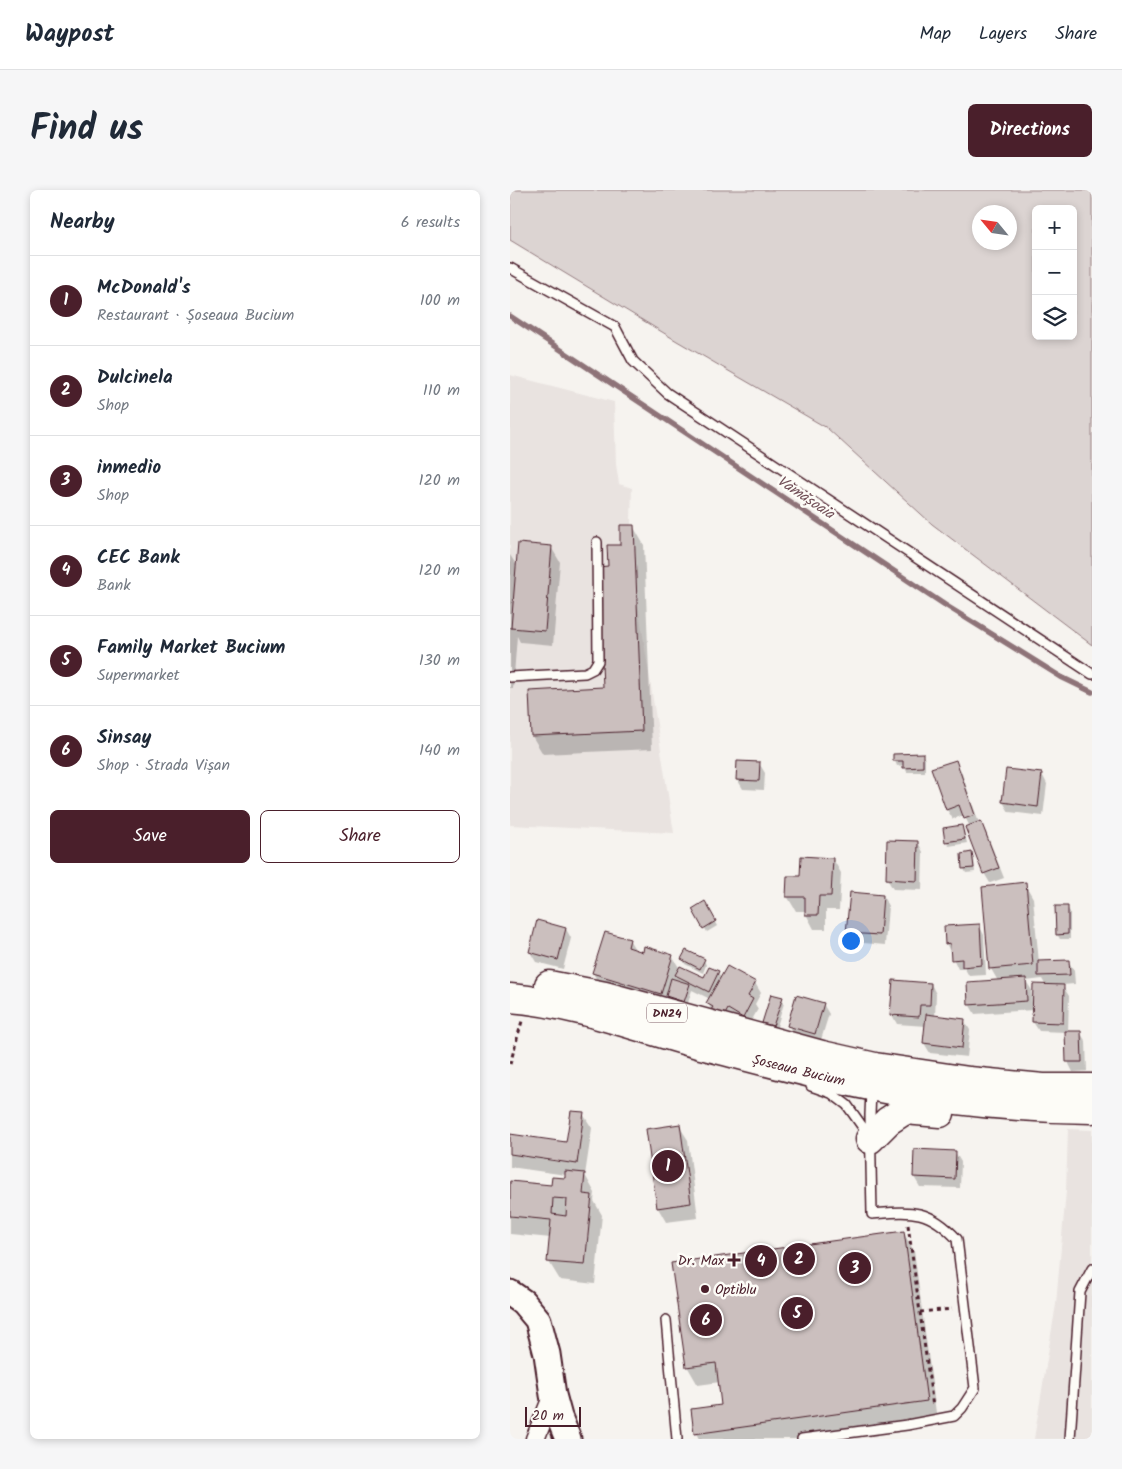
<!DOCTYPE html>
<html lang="en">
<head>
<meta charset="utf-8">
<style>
  body { margin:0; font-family:Kalam,sans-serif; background:#f6f6f7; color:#1f2937 }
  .controls { position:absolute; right:15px; top:15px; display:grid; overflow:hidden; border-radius:8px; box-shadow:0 2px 8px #0003 }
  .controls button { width:45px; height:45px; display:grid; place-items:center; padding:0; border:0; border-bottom:1px solid #e0e1e3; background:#fff; color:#1f2937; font:25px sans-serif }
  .compass { position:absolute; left:462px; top:15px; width:45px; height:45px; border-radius:50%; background:#fff; box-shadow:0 2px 8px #0003; rotate:299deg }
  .scale { position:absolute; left:15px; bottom:12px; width:56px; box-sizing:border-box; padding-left:5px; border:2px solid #4a1f2b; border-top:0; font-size:14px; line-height:18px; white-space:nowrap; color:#4a1f2b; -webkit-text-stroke:4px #fdfcf7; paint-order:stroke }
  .you { position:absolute; left:340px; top:750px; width:18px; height:18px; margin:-12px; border:4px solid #fff; border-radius:50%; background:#1a73e8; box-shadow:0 0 0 8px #1a73e833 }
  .badge { display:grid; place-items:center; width:32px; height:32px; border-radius:50%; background:#4a1f2b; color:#fff; font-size:16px; font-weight:700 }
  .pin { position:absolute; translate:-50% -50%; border:2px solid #fff; box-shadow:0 1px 5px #0006 }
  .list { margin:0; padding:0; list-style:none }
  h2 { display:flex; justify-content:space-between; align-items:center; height:65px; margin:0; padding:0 20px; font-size:21px }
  h2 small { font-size:16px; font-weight:400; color:#747a83 }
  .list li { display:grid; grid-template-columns:32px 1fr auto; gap:15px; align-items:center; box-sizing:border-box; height:90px; padding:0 20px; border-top:1px solid #e0e1e3 }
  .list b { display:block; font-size:19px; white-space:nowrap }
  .list p { margin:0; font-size:16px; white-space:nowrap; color:#747a83 }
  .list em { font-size:16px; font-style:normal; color:#747a83 }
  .actions { display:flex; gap:10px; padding:15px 20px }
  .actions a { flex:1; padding:11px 0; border:1px solid #4a1f2b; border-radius:8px; text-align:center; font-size:18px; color:#4a1f2b }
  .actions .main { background:#4a1f2b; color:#fff }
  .icon { flex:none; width:28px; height:28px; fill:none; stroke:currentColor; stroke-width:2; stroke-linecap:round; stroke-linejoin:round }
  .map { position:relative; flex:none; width:582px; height:1249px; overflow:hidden; border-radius:8px }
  header { display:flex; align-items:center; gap:30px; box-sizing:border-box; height:70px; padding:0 25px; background:#fff; border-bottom:1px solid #e0e1e3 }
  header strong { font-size:24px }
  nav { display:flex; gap:28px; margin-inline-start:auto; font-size:18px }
  .intro { display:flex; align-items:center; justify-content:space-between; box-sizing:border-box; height:120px; padding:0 30px }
  h1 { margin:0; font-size:35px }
  .button { padding:12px 22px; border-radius:8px; background:#4a1f2b; color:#fff; font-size:18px; font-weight:700 }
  main { display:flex; gap:30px; padding:0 30px }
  aside { flex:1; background:#fff; border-radius:8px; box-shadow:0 2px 8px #0003 }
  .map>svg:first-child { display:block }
  .built { fill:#e9e3e0 }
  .green { fill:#dcd4d2; stroke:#937a7e; fill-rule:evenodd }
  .shadow { fill:#0003; fill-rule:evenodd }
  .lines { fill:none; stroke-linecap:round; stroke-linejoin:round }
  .stream { stroke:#8e7378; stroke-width:5.5 }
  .building { fill:#cbbfbe; stroke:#4a1f2b; fill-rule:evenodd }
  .lane-casing { stroke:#4a1f2b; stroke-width:12 }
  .street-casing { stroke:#4a1f2b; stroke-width:21 }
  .secondary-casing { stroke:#4a1f2b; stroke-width:29 }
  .primary-casing { stroke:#4a1f2b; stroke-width:31 }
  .path { stroke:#4a1f2b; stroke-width:3; stroke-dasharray:4 4; stroke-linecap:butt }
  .lane { stroke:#fdfcf7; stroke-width:9 }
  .street { stroke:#fdfcf7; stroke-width:18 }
  .secondary { stroke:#fdfcf7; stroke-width:25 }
  .primary { stroke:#fdfcf7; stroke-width:28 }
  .poi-dot { fill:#4a1f2b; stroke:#fdfcf7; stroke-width:2 }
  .labels { text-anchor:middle; stroke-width:5; stroke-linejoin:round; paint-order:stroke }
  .shield { fill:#fdfcf7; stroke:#806168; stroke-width:1 }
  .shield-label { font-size:12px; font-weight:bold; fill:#4a1f2b }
  .street-label { font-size:14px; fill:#4a1f2b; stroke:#fdfcf7 }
  .poi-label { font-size:14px; fill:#4a1f2b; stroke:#fdfcf7; text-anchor:end }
  .water-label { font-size:15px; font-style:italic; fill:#725058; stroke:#fdfcf7 }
</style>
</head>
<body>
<header>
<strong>Waypost</strong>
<nav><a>Map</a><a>Layers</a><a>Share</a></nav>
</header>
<div class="intro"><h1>Find us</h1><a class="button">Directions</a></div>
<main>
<aside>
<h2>Nearby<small>6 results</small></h2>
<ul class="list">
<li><span class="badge">1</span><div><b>McDonald's</b><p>Restaurant · Șoseaua Bucium</p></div><em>100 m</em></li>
<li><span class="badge">2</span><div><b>Dulcinela</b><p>Shop</p></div><em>110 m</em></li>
<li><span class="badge">3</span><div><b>inmedio</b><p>Shop</p></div><em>120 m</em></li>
<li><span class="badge">4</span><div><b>CEC Bank</b><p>Bank</p></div><em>120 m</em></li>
<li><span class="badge">5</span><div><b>Family Market Bucium</b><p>Supermarket</p></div><em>130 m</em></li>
<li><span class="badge">6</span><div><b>Sinsay</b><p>Shop · Strada Vișan</p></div><em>140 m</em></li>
</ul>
<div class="actions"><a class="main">Save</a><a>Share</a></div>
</aside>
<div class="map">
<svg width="582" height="1249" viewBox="0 0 582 1249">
  <rect width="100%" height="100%" fill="#f6f3ef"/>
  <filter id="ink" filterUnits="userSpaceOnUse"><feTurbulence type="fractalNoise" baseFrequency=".02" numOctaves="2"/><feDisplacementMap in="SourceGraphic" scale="10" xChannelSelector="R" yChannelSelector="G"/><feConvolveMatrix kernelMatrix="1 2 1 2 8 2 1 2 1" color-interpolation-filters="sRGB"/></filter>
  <g filter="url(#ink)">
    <!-- built -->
    <g class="built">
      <path d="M0 185 104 212 106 274 109 294 122 298 120 363 164 643 0 635Z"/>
      <path d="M558 939 582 940V1249H524L546 1114 556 1001Z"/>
    </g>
    <!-- green -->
    <path class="green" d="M0 0H582V455L422 334 317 238 167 151 0 50ZM526 19H563V146H526ZM470 22H500V52H470Z"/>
    <!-- shadow -->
    <g class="shadow">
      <path d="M123 336 134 355 142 559 33 564 22 546 95 499 112 356Z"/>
      <path d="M41 357 50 372 43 455 10 452 7 446 3 498H0V365L7 376Z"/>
      <path d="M385 565H412L415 569V582H397L394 575 387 576 385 571Z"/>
      <path d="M445 571 451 581 469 633H471L476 642 494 688 480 693 474 683 460 637 454 625 443 629 437 620 423 579Z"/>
      <path d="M249 573 255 583 254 600 233 599 227 589Z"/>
      <path d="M532 584 537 594 533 626 499 622 493 612Z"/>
      <path d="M451 636 454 641 457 653 439 656 437 652 434 639Z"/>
      <path d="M378 651 408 652 413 662 412 700 383 699 377 689Z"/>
      <path d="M461 664 464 668 465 682 456 683 454 679 452 665Z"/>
      <path d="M323 669 331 683 329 720H316V739H304L296 724V721H286L277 706Z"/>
      <path d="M515 694 523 708 529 773 559 772 564 781 565 794 552 795 559 806 558 842H570L576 852 577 881 563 882 558 872 556 842 529 841 523 832V820L465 824 459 814 488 791 481 779ZM532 789 536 796 524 813H522L521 799 516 791Z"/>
      <path d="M373 706 378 716 375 755 343 752 338 742Z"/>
      <path d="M194 713 207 736 197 742 184 719Z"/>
      <path d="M557 717 560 722V749H550L547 744Z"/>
      <path d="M28 732 56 739 61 748 53 779 26 772 20 762Z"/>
      <path d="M469 735 474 745 476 785 459 786 455 779H448L436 753Z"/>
      <path d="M120 751 126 761 162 766 170 779 194 789 208 782 211 788 217 778 245 793 251 803 245 814 248 819 238 837 202 821 198 813 200 809 182 800 177 816 91 797 83 783Z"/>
      <path d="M173 769 194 770 196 775 193 783 175 774Z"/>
      <path d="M421 794 426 804 425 827 454 830 460 840 457 867 420 863 414 853 416 836 387 834 382 825ZM415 824H418L417 833H415Z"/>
      <path d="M272 809 274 813 266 840 256 837 253 832Z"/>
      <path d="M313 814 319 824 310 853 284 845 278 835Z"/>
      <path d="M73 924 82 938 75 985 85 1003 84 1011 92 1025 85 1094 50 1090 39 1072 41 1048 0 1044V993L42 997 56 989V985L0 977V945L57 953Z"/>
      <path d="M169 936 178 950 188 1028 156 1032 148 1018Z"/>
      <path d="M405 961 445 962 451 972 450 998 410 997 404 987Z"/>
      <path d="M393 1042 404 1061 427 1230 290 1249H189L186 1243 213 1216 210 1192 188 1195 177 1176Z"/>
    </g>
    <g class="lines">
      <!-- stream -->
      <path class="stream" d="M0 126 435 415 551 487 582 502"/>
    </g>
    <!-- building -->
    <g class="building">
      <path d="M110 335H124L132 541 21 546 19 501 93 497 88 377 98 376 97 355H110Z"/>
      <path d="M8 353 42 356 35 441 1 438Z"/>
      <path d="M413 563V577L393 578V571H383V564Z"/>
      <path d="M446 570 465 625 454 629 449 615 436 620 421 578Z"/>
      <path d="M227 571 250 572 249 591 226 590Z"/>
      <path d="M496 579 532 583 528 617 492 612Z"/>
      <path d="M471 631 489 678 473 684 455 637Z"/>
      <path d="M452 635 455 649 435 652 433 638Z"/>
      <path d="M377 650 408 651 407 691 376 689Z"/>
      <path d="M462 662 464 678 452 679 451 664Z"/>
      <path d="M291 666 323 668 321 706H309L308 725H295V707H276L277 686H290Z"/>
      <path d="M516 692 523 775 479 779 472 697Z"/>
      <path d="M340 702 373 705 370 745 336 743Z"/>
      <path d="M195 711 206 731 193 739 182 719Z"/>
      <path d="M545 716H558V744L546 745Z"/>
      <path d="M27 730 56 738 48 770 19 762Z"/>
      <path d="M470 734 472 775 452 777V769L441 770 440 753 435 754 434 736Z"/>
      <path d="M95 742 120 749 118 757 133 762 134 756 163 765 151 804 82 783Z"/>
      <path d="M176 760 195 769 190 779 171 769Z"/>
      <path d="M559 770 560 785 528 786V771Z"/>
      <path d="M170 776 194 787 199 777 209 781 199 802 165 785Z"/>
      <path d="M217 776 246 792 238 806 243 809 233 828 218 819 212 830 199 823 203 817 196 813Z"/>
      <path d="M161 788 180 794 174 812 156 806Z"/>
      <path d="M516 788 517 811 458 815 457 792Z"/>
      <path d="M383 790 421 793 420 815H410L409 827 380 825Z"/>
      <path d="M523 794 554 795 553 833 522 832Z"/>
      <path d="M261 804 273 807 263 836 252 833Z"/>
      <path d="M286 805 314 813 305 844 277 836Z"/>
      <path d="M416 824 455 829 452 858 413 853Z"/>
      <path d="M555 841H571L572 872H556Z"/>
      <path d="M61 921 74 922 67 974 0 964V944L56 952Z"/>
      <path d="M170 934 181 1013 147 1018 136 939Z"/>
      <path d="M404 959 446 961 445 989 403 987Z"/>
      <path d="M55 981 75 983 73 1004 82 1005 75 1075 37 1072 41 1030 0 1026V991L41 995 42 987 55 988ZM43 1008 57 1009 56 1026 42 1024Z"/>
      <path d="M394 1041 417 1211 184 1244 181 1219 211 1215 206 1173 176 1177 161 1073Z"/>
    </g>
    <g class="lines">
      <!-- lane casing -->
      <g class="lane-casing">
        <g id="lane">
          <path d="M0 78 105 137 123 171 157 203 582 484"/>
          <path d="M0 487 75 483 83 479 88 471 87 352"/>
          <path d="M301 896 321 903 337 915 359 946"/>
          <path d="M156 1130 167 1249"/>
          <path d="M292 1249 397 1235 444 1226 452 1218 465 1198 447 1049C418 1018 401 1021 362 1024L360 925 361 900"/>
          <path d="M560 1249 570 1102 582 1079"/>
        </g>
      </g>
      <!-- street casing -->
      <g class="street-casing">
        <path id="street" d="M25 1249 43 1205"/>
      </g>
      <!-- secondary casing -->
      <g class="secondary-casing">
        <path id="secondary" d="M0 1103 13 1112 28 1130 37 1164 43 1205 49 1227 58 1249"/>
      </g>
      <!-- primary casing -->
      <g class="primary-casing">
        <g id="primary">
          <path d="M39 795 95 806 312 865 365 877 459 891 533 898H582"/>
          <path id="s1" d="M0 808C65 813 128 838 191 855 247 869 303 885 360 896 433 911 508 918 582 919"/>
          <path d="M360 949 378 931 395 920 430 923"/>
        </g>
      </g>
      <!-- path -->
      <g class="path">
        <path d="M0 874 12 831"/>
        <path d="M398 1035 423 1217"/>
        <path d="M410 1122 442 1119"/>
      </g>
      <!-- lane -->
      <use href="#lane" class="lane"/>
      <!-- street -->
      <use href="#street" class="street"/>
      <!-- secondary -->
      <use href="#secondary" class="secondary"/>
      <!-- primary -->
      <use href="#primary" class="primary"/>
    </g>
  </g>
  <!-- markers -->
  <g class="poi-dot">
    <path d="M221.5 1062.5h5v5h5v5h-5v5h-5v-5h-5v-5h5z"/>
    <circle cx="195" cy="1099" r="5"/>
  </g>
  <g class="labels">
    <!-- shield labels -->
    <rect class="shield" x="137" y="813.5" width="40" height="19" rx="4"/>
    <g class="shield-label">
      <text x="157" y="827">DN24</text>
    </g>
    <!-- street labels -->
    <g class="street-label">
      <text dy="5" stroke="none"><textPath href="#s1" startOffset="298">Șoseaua Bucium</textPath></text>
    </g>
    <!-- poi labels -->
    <g class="poi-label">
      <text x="214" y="1075">Dr. Max</text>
      <text x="205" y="1104" text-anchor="start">Optiblu</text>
    </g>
    <!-- water labels -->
    <g class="water-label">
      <text transform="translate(296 307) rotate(34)" y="5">Vămășoaia</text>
    </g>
  </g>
</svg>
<div class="controls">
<button>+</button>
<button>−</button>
<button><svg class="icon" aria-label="layers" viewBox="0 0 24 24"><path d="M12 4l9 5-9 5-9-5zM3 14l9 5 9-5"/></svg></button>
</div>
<svg class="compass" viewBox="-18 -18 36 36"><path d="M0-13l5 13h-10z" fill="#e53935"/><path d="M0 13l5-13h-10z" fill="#747a83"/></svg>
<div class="scale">20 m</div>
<div class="you"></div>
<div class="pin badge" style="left:158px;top:976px">1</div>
<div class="pin badge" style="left:289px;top:1069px">2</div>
<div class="pin badge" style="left:345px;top:1078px">3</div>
<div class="pin badge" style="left:251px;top:1071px">4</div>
<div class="pin badge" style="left:287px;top:1123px">5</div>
<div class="pin badge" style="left:196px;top:1130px">6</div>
</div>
</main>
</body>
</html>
